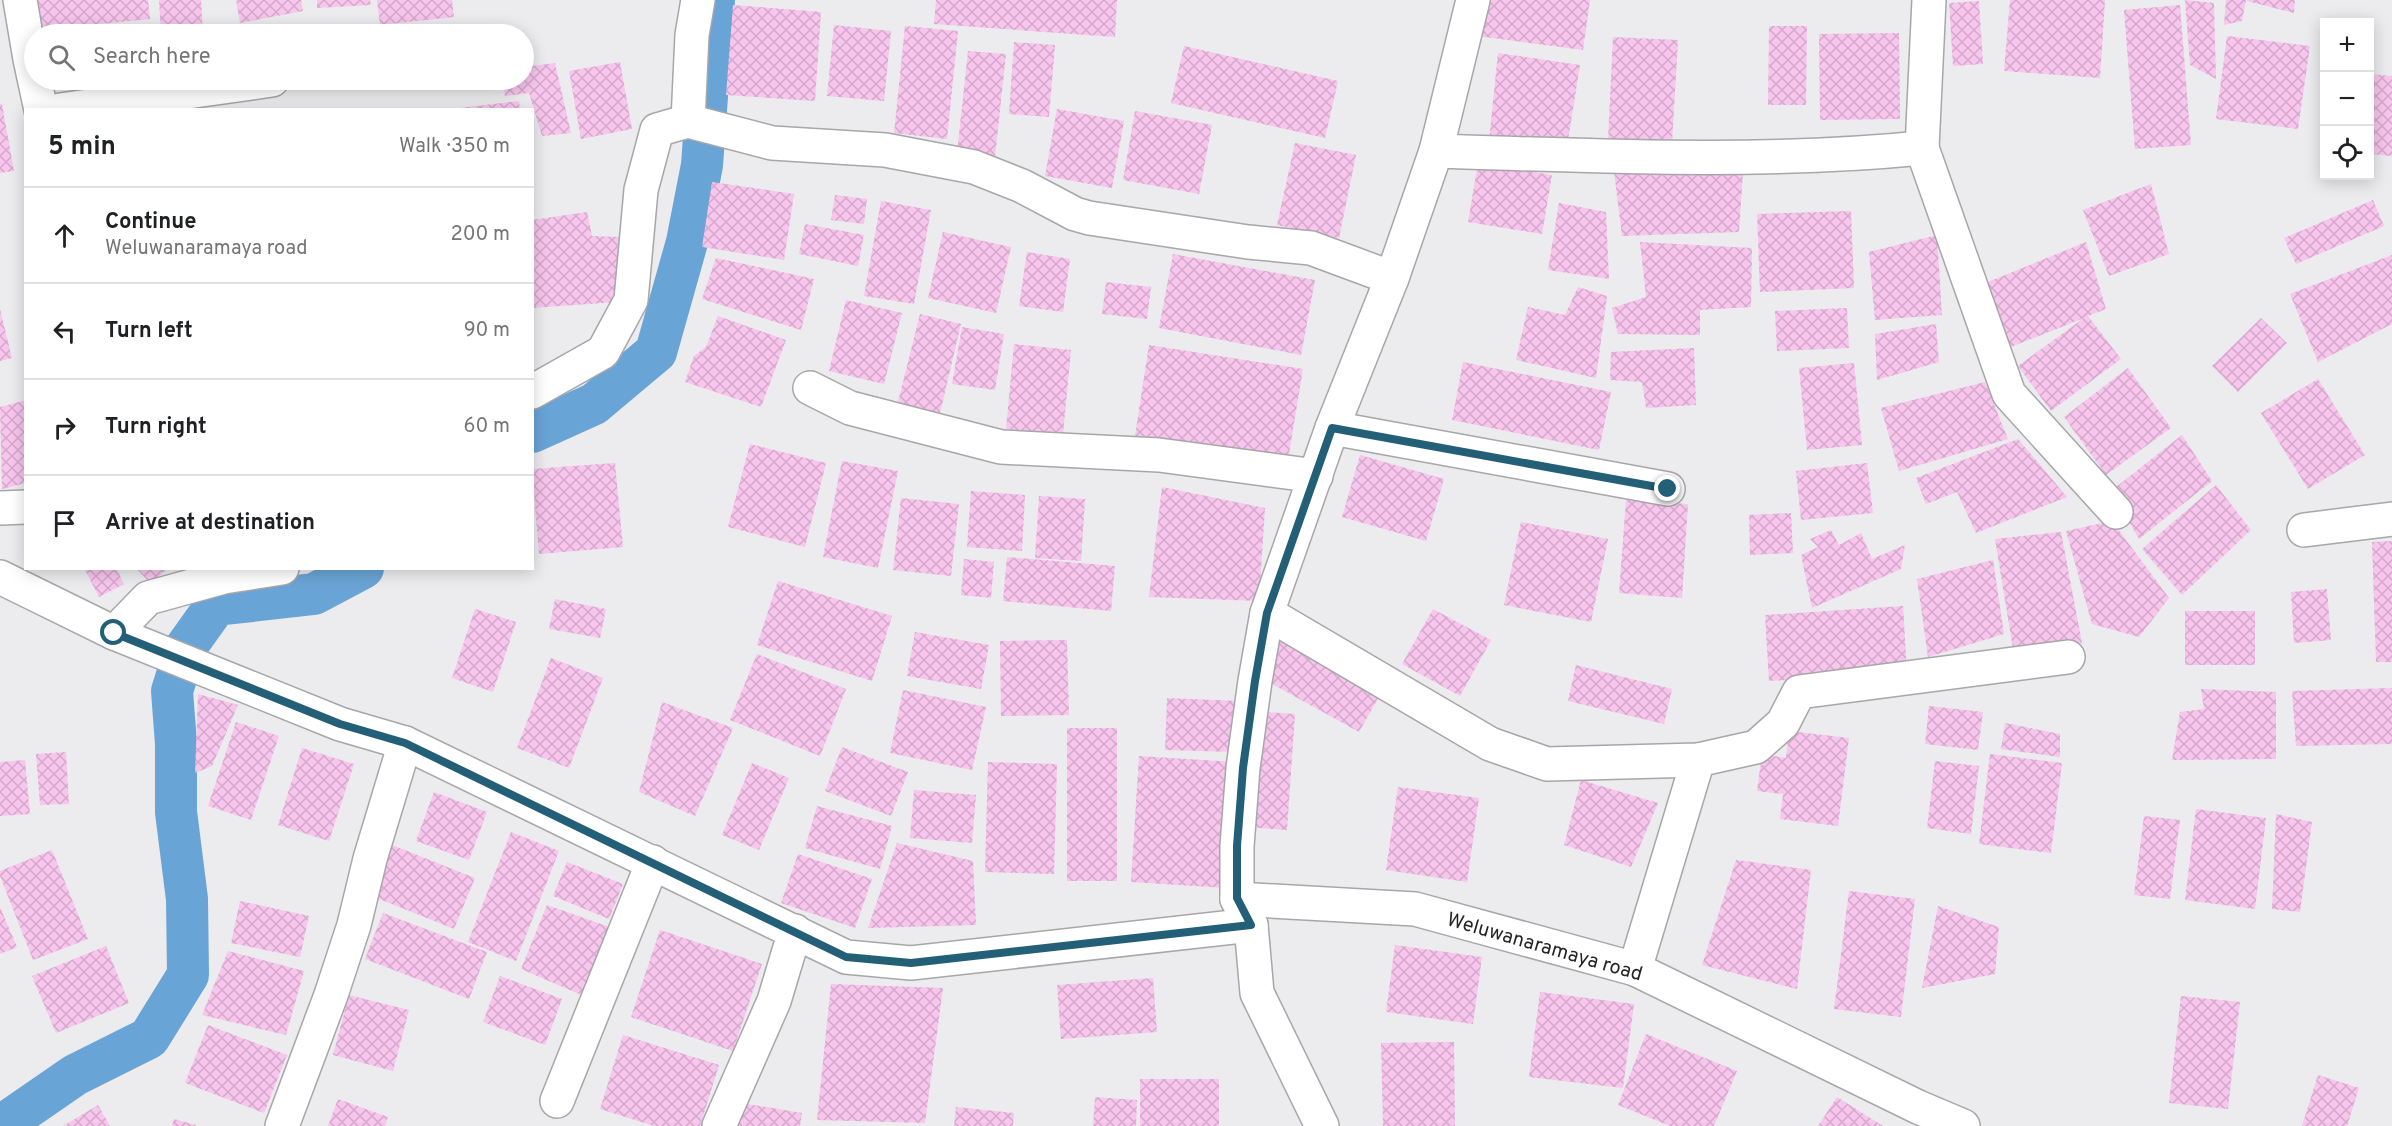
<!DOCTYPE html>
<html lang="en">
<head>
<meta charset="utf-8">
<style>
  body { margin:0; font-family:Overpass,sans-serif; background:#f2f2f2; color:#202124 }
  .controls { position:absolute; right:18px; top:18px; display:grid; overflow:hidden; border-radius:0px; box-shadow:0 3px 15px #0003 }
  .controls button { width:54px; height:54px; display:grid; place-items:center; padding:0; border:0; border-bottom:2px solid #e0e0e0; background:#fff; color:#202124; font:30px sans-serif }
  .stop { position:absolute; width:18px; height:18px; margin:-14px; border:4px solid #235f77; border-radius:50%; background:#fff }
  .stop.end { background:#235f77; border-color:#fff; box-shadow:0 2px 6px #0008 }
  .list { margin:0; padding:0; list-style:none }
  h2 { display:flex; justify-content:space-between; align-items:center; height:78px; margin:0; padding:0 24px; font-size:26px }
  h2 small { font-size:20px; font-weight:400; color:#757577 }
  .list li { display:grid; grid-template-columns:39px 1fr auto; gap:18px; align-items:center; box-sizing:border-box; height:96px; padding:0 24px; border-top:2px solid #e0e0e0 }
  .list b { display:block; font-size:22px; white-space:nowrap }
  .list p { margin:0; font-size:20px; white-space:nowrap; color:#757577 }
  .list em { font-size:20px; font-style:normal; color:#757577 }
  .icon { flex:none; width:33px; height:33px; fill:none; stroke:currentColor; stroke-width:2; stroke-linecap:round; stroke-linejoin:round }
  .map { position:relative; flex:none; width:2392px; height:1126px; overflow:hidden }
  .search { position:absolute; background:#fff; box-shadow:0 3px 15px #0003; left:24px; top:24px; width:510px; height:66px; display:flex; align-items:center; gap:15px; box-sizing:border-box; padding:0 21px; border-radius:33px; color:#757577; font-size:22px }
  .panel { position:absolute; background:#fff; box-shadow:0 3px 15px #0003; left:24px; top:108px; width:510px; height:462px; border-radius:0px }
  .map>svg:first-child { display:block }
  .lines { fill:none; stroke-linecap:round; stroke-linejoin:round }
  .canal { stroke:#69a4d6; stroke-width:42 }
  .building { fill:url(#building-cross-hatch) }
  .minor-casing { stroke:#a7a6a9; stroke-width:36 }
  .minor { stroke:#fff; stroke-width:33 }
  .route { stroke:#235f77; stroke-width:8 }
  .labels { text-anchor:middle; stroke-width:4.5; stroke-linejoin:round; paint-order:stroke }
  .street-label { font-size:20px; fill:#252426; stroke:#fff }
</style>
</head>
<body>
<div class="map">
<svg width="2392" height="1126" viewBox="0 0 2392 1126">
  <defs>
    <pattern id="building-cross-hatch" width="8" height="8" patternUnits="userSpaceOnUse" patternTransform="scale(1.5)"><rect width="8" height="8" fill="#f8c5ed"/><path d="M0 0l8 8M0 8l8-8" fill="none" stroke="#d4a9cb"/></pattern>
  </defs>
  <rect width="100%" height="100%" fill="#ecebee"/>
  <g class="lines">
    <!-- canal -->
    <g class="canal">
      <path d="M532 432 594 404 656 352 687 242 702 165 714 0"/>
      <path d="M1 1126 75 1075 149 1038 188 975 187 899 176 812V744L172 691 186 647 216 605 314 594 363 568"/>
    </g>
  </g>
  <!-- building -->
  <g class="building">
    <path d="M37 0H148L150 19 40 30Z"/>
    <path d="M159 0H201L203 34H161Z"/>
    <path d="M236 0H301L303 11 240 23Z"/>
    <path d="M317 0H370L371 5 317 8Z"/>
    <path d="M377 0H452L454 17 380 25Z"/>
    <path d="M936 0H1117L1115 37 934 24Z"/>
    <path d="M1483 0H1590L1583 50 1478 36Z"/>
    <path d="M2010 0H2105L2100 78 2004 71Z"/>
    <path d="M2185 0 2214 3 2216 79 2190 65Z"/>
    <path d="M2226 0H2246L2242 21 2224 25Z"/>
    <path d="M2247 0H2295L2294 13 2247 1Z"/>
    <path d="M1979 1 1983 64 1953 66 1949 3Z"/>
    <path d="M733 5 821 12 815 101 726 95Z"/>
    <path d="M2180 5 2191 145 2135 149 2124 10Z"/>
    <path d="M834 25 891 31 884 101 827 96Z"/>
    <path d="M905 26 958 31 947 139 894 133Z"/>
    <path d="M1769 26H1807L1806 105H1768Z"/>
    <path d="M1899 33 1900 119 1820 120 1819 34Z"/>
    <path d="M2227 36 2310 46 2298 129 2216 119Z"/>
    <path d="M1613 37 1678 40 1672 143 1608 140Z"/>
    <path d="M1014 42 1055 45 1049 117 1009 114Z"/>
    <path d="M1184 46 1338 81 1325 138 1171 103Z"/>
    <path d="M968 51 1006 54 995 157 957 153Z"/>
    <path d="M1498 53 1580 65 1566 153 1489 141Z"/>
    <path d="M620 62 632 129 581 139 569 71Z"/>
    <path d="M555 63 571 133 542 136 529 93 505 96 503 80H524V67Z"/>
    <path d="M2370 74 2392 76V156L2370 154Z"/>
    <path d="M519 101 520 110H460V108Z"/>
    <path d="M0 104H2L14 171 0 173Z"/>
    <path d="M1057 109 1124 121 1112 188 1045 176Z"/>
    <path d="M1135 111 1212 125 1199 194 1123 180Z"/>
    <path d="M1295 143 1356 155 1339 238 1277 225Z"/>
    <path d="M1478 163 1552 175 1542 234 1468 222Z"/>
    <path d="M1613 163 1743 172 1739 232 1622 236Z"/>
    <path d="M712 182 794 194 784 260 702 247Z"/>
    <path d="M2151 184 2169 254 2109 276 2083 210Z"/>
    <path d="M835 195 867 199 864 224 831 220Z"/>
    <path d="M2373 200 2384 226 2296 264 2284 238Z"/>
    <path d="M881 201 931 210 914 304 864 296Z"/>
    <path d="M1559 203 1606 212 1609 279 1548 270Z"/>
    <path d="M1851 211 1854 288 1760 292 1757 214Z"/>
    <path d="M587 212 592 236 621 237 617 302 532 308V220Z"/>
    <path d="M805 224 864 235 858 266 799 254Z"/>
    <path d="M943 232 1011 247 996 313 928 298Z"/>
    <path d="M1937 235 1942 315 1875 320 1869 252Z"/>
    <path d="M1640 242 1752 248 1751 307 1700 310V335L1618 334 1612 308 1646 297Z"/>
    <path d="M2086 242 2106 309 2088 316 2121 359 2051 411 2018 366 2084 318 2006 349 1983 284Z"/>
    <path d="M1027 252 1070 259 1063 312 1019 306Z"/>
    <path d="M1173 254 1315 280 1301 355 1159 328Z"/>
    <path d="M2392 255V324L2318 362 2290 294Z"/>
    <path d="M716 258 814 279 801 330 702 299Z"/>
    <path d="M1106 282 1151 287 1147 319 1102 314Z"/>
    <path d="M1578 287 1607 296 1596 378 1516 360 1528 307 1565 315Z"/>
    <path d="M846 300 902 313 884 384 829 371Z"/>
    <path d="M1847 308 1849 348 1777 351 1775 311Z"/>
    <path d="M0 309 12 358 0 361Z"/>
    <path d="M920 314 961 324 940 413 898 402Z"/>
    <path d="M718 316 786 340 761 407 685 382 694 356 706 347Z"/>
    <path d="M2261 318 2287 343 2238 392 2212 366Z"/>
    <path d="M1936 324 1939 362 1877 380 1875 334Z"/>
    <path d="M962 327 1004 334 995 390 952 384Z"/>
    <path d="M1014 344 1071 350 1063 434 1006 429Z"/>
    <path d="M1149 345 1303 369 1288 460 1135 436Z"/>
    <path d="M1694 348 1696 405 1646 408 1642 382 1610 380 1611 352Z"/>
    <path d="M1463 362 1611 392 1599 450 1452 420Z"/>
    <path d="M1854 363 1862 445 1807 450 1799 368Z"/>
    <path d="M2128 368 2171 428 2106 475 2064 417Z"/>
    <path d="M2318 379 2365 455 2308 489 2261 413Z"/>
    <path d="M1985 382 2008 439 1899 471 1881 408Z"/>
    <path d="M26 400V483L2 489 0 407Z"/>
    <path d="M2182 435 2212 481 2139 539 2111 491Z"/>
    <path d="M2018 439 2067 497 1976 533 1957 492 1926 504 1916 478Z"/>
    <path d="M750 444 826 463 805 547 728 527Z"/>
    <path d="M1360 455 1444 479 1426 541 1342 517Z"/>
    <path d="M842 461 898 471 878 568 823 557Z"/>
    <path d="M615 463 623 547 539 554 532 469Z"/>
    <path d="M1867 463 1873 513 1801 520 1796 471Z"/>
    <path d="M2216 485 2251 530 2182 595 2142 549Z"/>
    <path d="M1162 487 1265 508 1259 601 1149 597Z"/>
    <path d="M971 491 1025 495 1022 551 967 547Z"/>
    <path d="M1039 496 1085 499 1081 561 1035 558Z"/>
    <path d="M901 498 959 504 951 576 893 570Z"/>
    <path d="M1626 500 1688 504 1682 598 1619 593Z"/>
    <path d="M1791 513 1793 553 1750 555 1749 515Z"/>
    <path d="M2112 521 2169 598 2139 637 2092 624 2066 531Z"/>
    <path d="M1521 522 1608 539 1591 622 1504 605Z"/>
    <path d="M1831 530 1839 545 1861 533 1872 559 1905 545 1901 569 1812 608 1801 555 1818 547 1810 539Z"/>
    <path d="M2061 532 2082 643 2013 649 1995 539Z"/>
    <path d="M2392 541V662H2376L2372 542Z"/>
    <path d="M1007 557 1115 566 1111 611 1003 601Z"/>
    <path d="M964 559 994 562 991 598 961 595Z"/>
    <path d="M1993 560 2004 634 1928 657 1917 579Z"/>
    <path d="M84 568H116L124 584 99 597Z"/>
    <path d="M136 568H168L151 584Z"/>
    <path d="M778 581 892 616 872 681 757 645Z"/>
    <path d="M2327 589 2331 640 2294 643 2291 592Z"/>
    <path d="M555 599 606 609 600 638 549 629Z"/>
    <path d="M1903 606 1907 672 1769 681 1765 615Z"/>
    <path d="M475 609 516 622 493 692 452 678Z"/>
    <path d="M1433 609 1491 640 1460 696 1402 664Z"/>
    <rect x="2185" y="611" width="70" height="54"/>
    <path d="M915 632 989 645 981 689 907 676Z"/>
    <path d="M1279 637 1381 693 1359 732 1258 676Z"/>
    <path d="M1067 640 1069 715 1001 716 1000 641Z"/>
    <path d="M757 654 846 689 820 756 730 720Z"/>
    <path d="M551 658 603 678 569 768 517 748Z"/>
    <path d="M1576 665 1672 689 1664 724 1568 701Z"/>
    <path d="M2392 688V744L2296 746 2292 691Z"/>
    <path d="M2201 689 2276 692V759L2172 760 2180 712 2204 709Z"/>
    <path d="M903 690 986 707 972 770 890 753Z"/>
    <path d="M198 694 238 705 212 766 195 773Z"/>
    <path d="M1167 698 1238 701 1236 752 1165 750Z"/>
    <path d="M662 702 733 728 695 816 639 792Z"/>
    <path d="M1929 706 1983 712 1978 750 1925 744Z"/>
    <path d="M1255 711 1295 714 1287 830 1247 827Z"/>
    <path d="M236 722 279 736 251 820 208 806Z"/>
    <path d="M2005 723 2060 734V757L2001 749Z"/>
    <rect x="1067" y="728" width="50" height="153"/>
    <path d="M1789 731 1849 738 1838 826 1780 819 1783 794 1757 791 1762 754 1786 758Z"/>
    <path d="M842 747 908 772 891 816 825 791Z"/>
    <path d="M302 748 354 764 329 841 278 825Z"/>
    <path d="M66 752 69 804 40 805 36 754Z"/>
    <path d="M1990 754 2062 763 2051 853 1979 844Z"/>
    <path d="M1139 756 1235 762 1227 888 1131 882Z"/>
    <path d="M25 760 30 814 0 816V762Z"/>
    <path d="M1935 761 1979 766 1971 834 1927 828Z"/>
    <path d="M988 762 1057 764 1054 874 985 872Z"/>
    <path d="M752 763 789 778 759 850 722 835Z"/>
    <path d="M1581 780 1658 803 1631 867 1564 845Z"/>
    <path d="M1398 787 1479 798 1467 882 1386 870Z"/>
    <path d="M914 790 976 795 972 843 910 838Z"/>
    <path d="M434 792 487 812 469 860 416 841Z"/>
    <path d="M817 806 892 826 880 869 805 848Z"/>
    <path d="M2196 809 2266 818 2255 909 2185 900Z"/>
    <path d="M2276 814 2312 822 2300 912 2272 909Z"/>
    <path d="M2144 816 2180 820 2170 899 2134 895Z"/>
    <path d="M511 832 559 851 516 961 468 942Z"/>
    <path d="M387 843 475 878 454 929 367 894Z"/>
    <path d="M897 843 973 861 976 925 868 928Z"/>
    <path d="M52 850 88 939 33 960 0 876V871Z"/>
    <path d="M798 854 872 879 855 928 781 903Z"/>
    <path d="M1736 860 1811 870 1797 989 1702 965Z"/>
    <path d="M567 862 623 884 609 919 553 896Z"/>
    <path d="M1849 891 1915 899 1901 1017 1834 1009Z"/>
    <path d="M240 901 309 916 300 957 231 943Z"/>
    <path d="M547 905 615 929 586 997 521 969Z"/>
    <path d="M1938 906 1999 927 1995 974 1922 988Z"/>
    <path d="M0 907 17 947 0 954Z"/>
    <path d="M383 913 487 952 469 999 365 959Z"/>
    <path d="M660 930 762 964 733 1051 631 1017Z"/>
    <path d="M1395 945 1482 957 1473 1024 1386 1012Z"/>
    <path d="M106 946 129 1003 56 1033 32 976Z"/>
    <path d="M228 951 304 971 286 1035 202 1015Z"/>
    <path d="M500 976 562 999 545 1045 483 1022Z"/>
    <path d="M1153 978 1157 1032 1061 1039 1057 985Z"/>
    <path d="M831 984 943 988 925 1123 817 1120Z"/>
    <path d="M1540 992 1634 1004 1623 1088 1529 1077Z"/>
    <path d="M349 995 409 1010 393 1071 333 1055Z"/>
    <path d="M2181 996 2240 1002 2228 1109 2169 1103Z"/>
    <path d="M208 1025 287 1055 264 1113 185 1083Z"/>
    <path d="M1646 1034 1737 1071 1714 1126H1670L1618 1105Z"/>
    <path d="M623 1035 719 1065 700 1126H654L600 1109Z"/>
    <path d="M1454 1042 1455 1126H1383L1381 1043Z"/>
    <path d="M2318 1075 2359 1088 2347 1126H2302Z"/>
    <rect x="1140" y="1079" width="79" height="47"/>
    <path d="M1095 1097 1137 1100 1136 1126H1093Z"/>
    <path d="M1837 1097 1883 1126H1818Z"/>
    <path d="M338 1099 388 1117 385 1126H328Z"/>
    <path d="M742 1103 802 1113 800 1126H738Z"/>
    <path d="M98 1105 110 1126H63Z"/>
    <path d="M956 1107 1014 1113 1013 1126H954Z"/>
    <path d="M174 1119 196 1125V1126H172Z"/>
  </g>
  <g class="lines">
    <!-- minor casing -->
    <g class="minor-casing">
      <g id="minor">
        <path d="M20 0 30 59 41 110"/>
        <path d="M60 110 272 80"/>
        <path d="M688 121 692 35 698 0"/>
        <path d="M1922 148 1929 0"/>
        <path d="M1436 151C1598 156 1760 164 1922 148L2009 394 2116 512"/>
        <path d="M810 388 850 408 1001 447 1159 455 1316 476"/>
        <path d="M532 392 603 352 631 300 641 190 657 130 688 121 772 143 885 150 974 167 1022 186 1075 214 1089 218 1248 242 1311 248 1392 278"/>
        <path d="M1332 428 1668 489"/>
        <path d="M0 508 26 507"/>
        <path d="M2304 530 2392 519"/>
        <path d="M0 577 114 633 340 724 405 743 846 957 911 963 1251 925"/>
        <path d="M1267 613 1490 744 1547 764 1698 760 1756 747 1783 723 1799 692 2068 657"/>
        <path d="M114 633 148 598 224 577 282 568"/>
        <path d="M1237 899 1415 909 1635 969 1918 1107 1963 1126"/>
        <path d="M1635 969 1698 760"/>
        <path d="M557 1101 653 862"/>
        <path d="M282 1126 331 995 354 925 370 859 405 743"/>
        <path d="M719 1126 774 1001 795 931"/>
        <path d="M1322 1126 1257 993 1251 925 1237 899V846L1243 768 1255 681 1267 613 1332 428 1392 278 1436 151 1473 0"/>
      </g>
    </g>
    <!-- minor -->
    <use href="#minor" class="minor"/>
  </g>
  <g class="lines">
    <!-- route -->
    <path class="route" d="M114 633 340 724 405 743 846 957 911 963 1251 925 1237 898V846L1243 768 1255 681 1267 613 1332 428 1668 489"/>
  </g>
  <g class="labels">
    <!-- street labels -->
    <g class="street-label">
      <text transform="translate(1545 946) rotate(16)" y="7">Weluwanaramaya road</text>
    </g>
  </g>
</svg>
<div class="controls">
<button>+</button>
<button>−</button>
<button><svg class="icon" aria-label="locate" viewBox="0 0 24 24"><circle cx="12" cy="12" r="6"/><path d="M12 2v4M12 18v4M2 12h4M18 12h4"/></svg></button>
</div>
<div class="stop" style="left:114px;top:633px"></div>
<div class="stop end" style="left:1668px;top:489px"></div>
<div class="search"><svg class="icon" aria-label="search" viewBox="0 0 24 24"><circle cx="10" cy="10" r="6"/><path d="M15 15l6 6"/></svg>Search here</div>
<section class="panel">
<h2>5 min<small>Walk · 350 m</small></h2>
<ul class="list">
<li><svg class="icon" aria-label="ahead" viewBox="0 0 24 24"><path d="M12 20V5M6 11l6-6 6 6"/></svg><div><b>Continue</b><p>Weluwanaramaya road</p></div><em>200 m</em></li>
<li><svg class="icon" aria-label="left" viewBox="0 0 24 24"><path d="M17 20v-9H6M10 6l-5 5 5 5"/></svg><div><b>Turn left</b></div><em>90 m</em></li>
<li><svg class="icon" aria-label="right" viewBox="0 0 24 24"><path d="M7 20v-9h11M14 6l5 5-5 5"/></svg><div><b>Turn right</b></div><em>60 m</em></li>
<li><svg class="icon" aria-label="arrive" viewBox="0 0 24 24"><path d="M6 21V4h12l-3 4 3 4H6"/></svg><div><b>Arrive at destination</b></div></li>
</ul>
</section>
</div>
</body>
</html>
